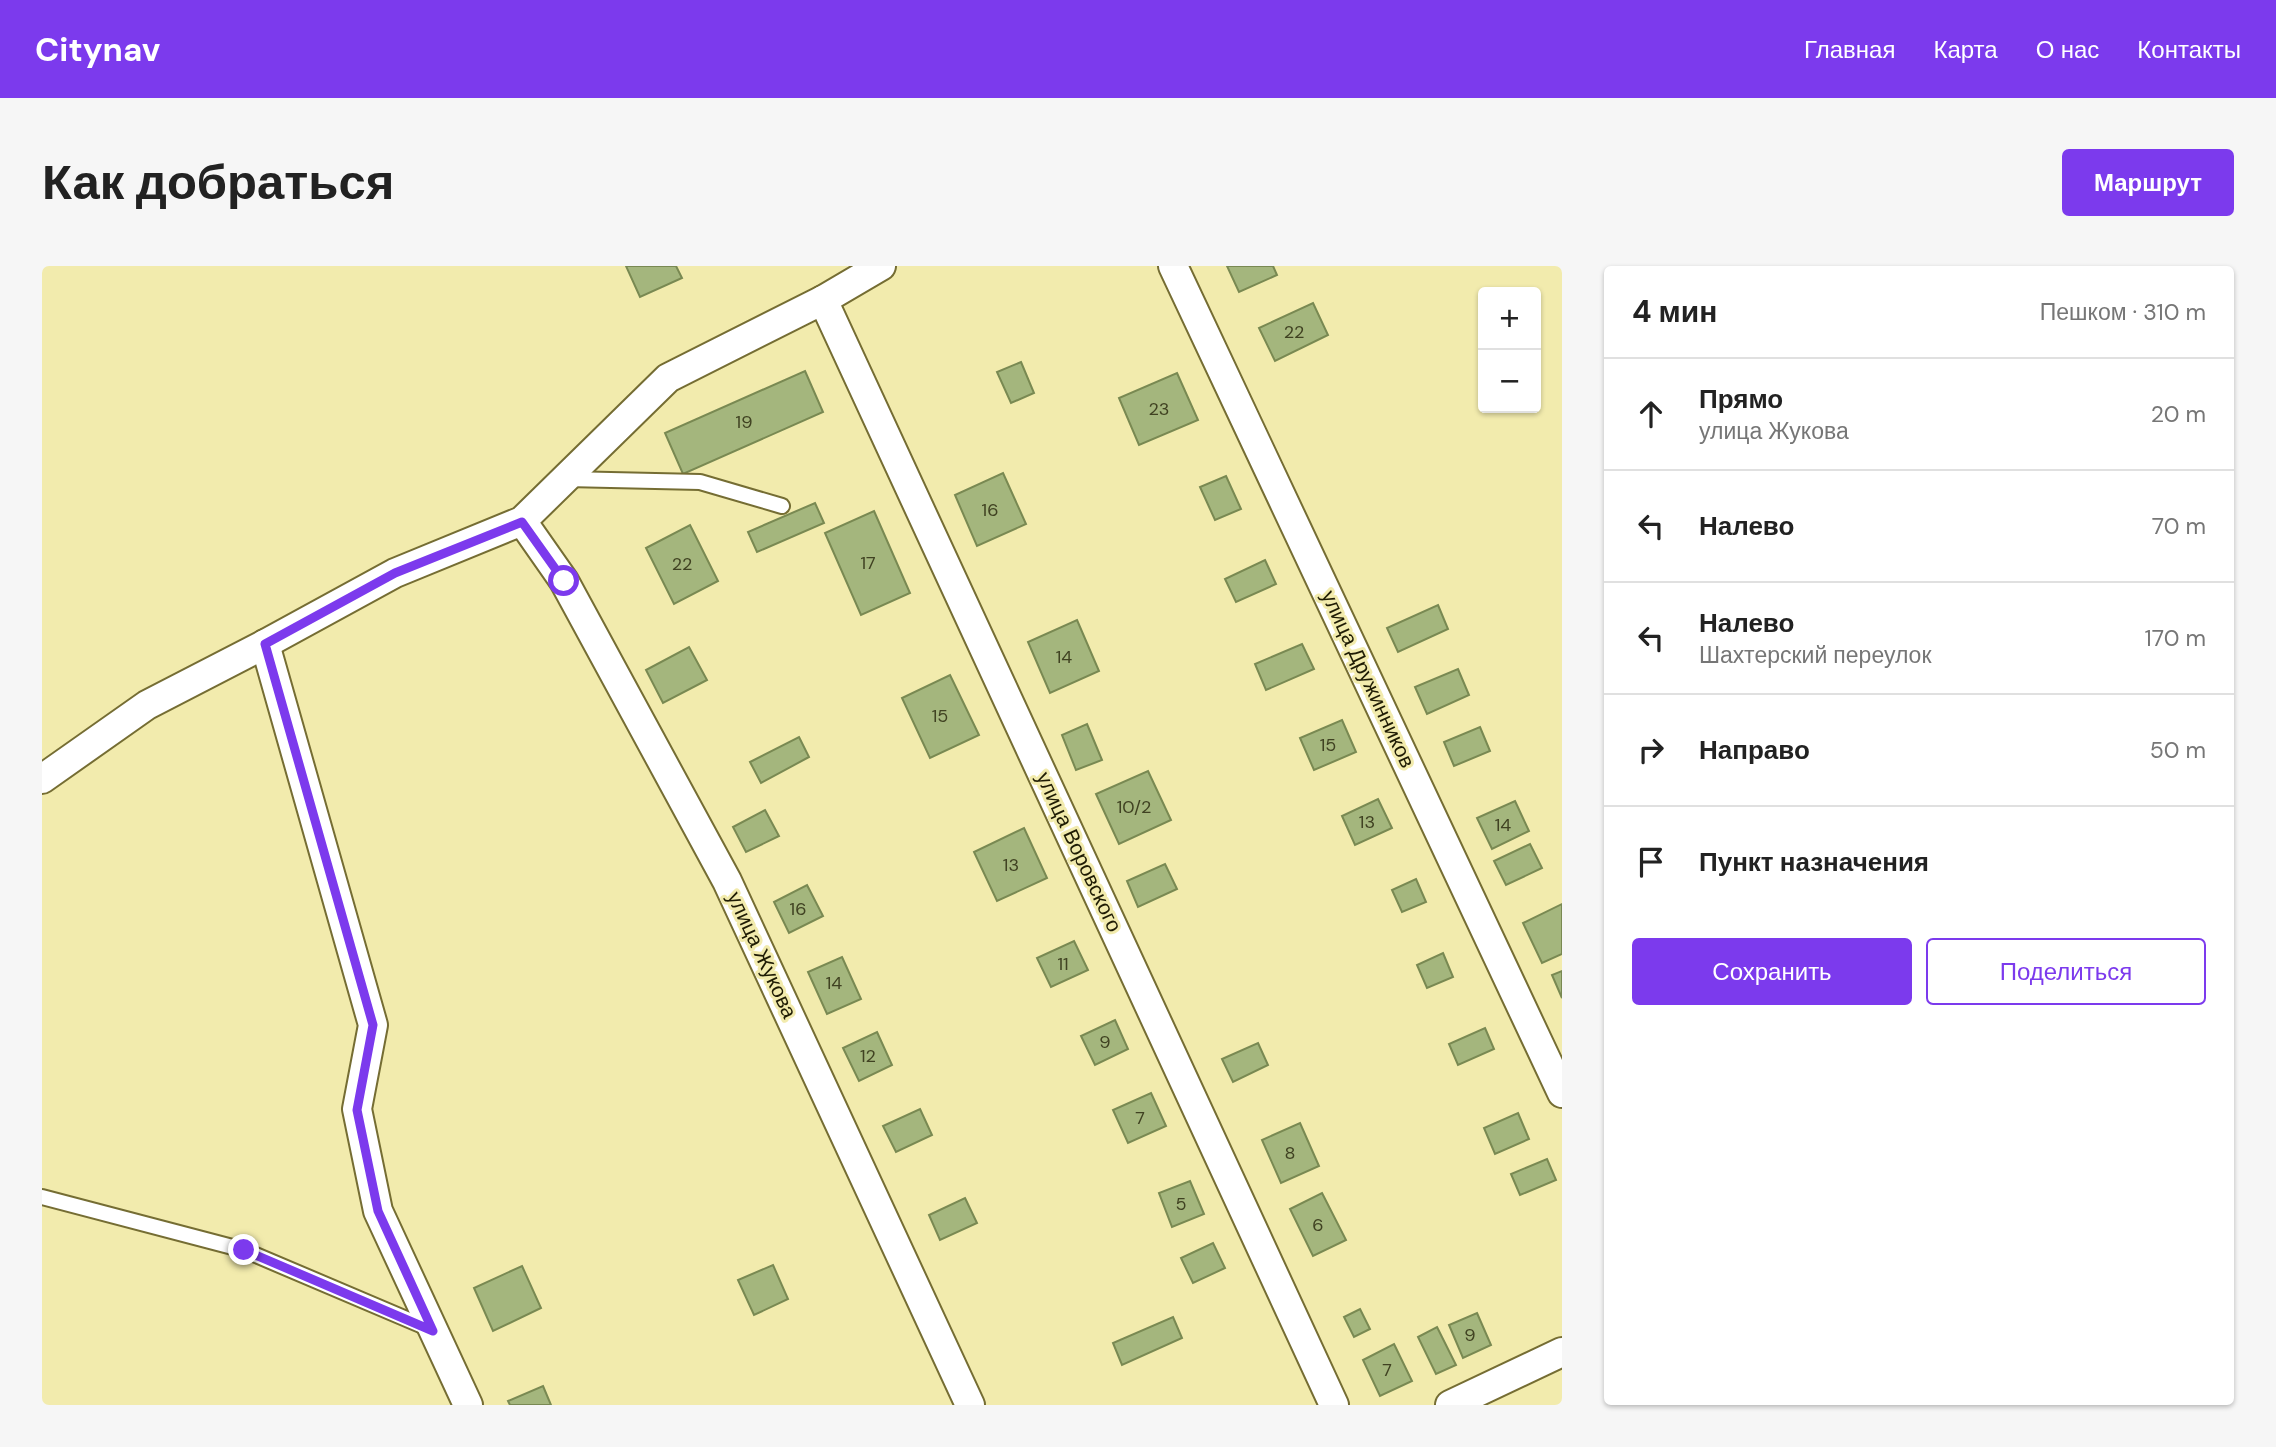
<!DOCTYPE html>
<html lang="ru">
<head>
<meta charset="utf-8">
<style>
  body { margin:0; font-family:"DM Sans",sans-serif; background:#f6f6f6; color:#222 }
  .controls { position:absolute; right:21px; top:21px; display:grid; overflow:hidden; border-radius:7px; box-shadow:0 2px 5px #0004 }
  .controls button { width:63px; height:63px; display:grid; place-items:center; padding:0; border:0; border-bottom:2px solid #e0e0e0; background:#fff; color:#222; font:35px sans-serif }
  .stop { position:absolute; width:21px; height:21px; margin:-16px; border:5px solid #7c3aed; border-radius:50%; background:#fff }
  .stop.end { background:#7c3aed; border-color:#fff; box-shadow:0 2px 7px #0008 }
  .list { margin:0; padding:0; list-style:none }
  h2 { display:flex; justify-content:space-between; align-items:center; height:91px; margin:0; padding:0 28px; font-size:30px }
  h2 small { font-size:23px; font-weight:400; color:#767676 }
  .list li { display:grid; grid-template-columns:46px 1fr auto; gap:21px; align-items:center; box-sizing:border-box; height:112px; padding:0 28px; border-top:2px solid #e0e0e0 }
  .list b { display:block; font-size:26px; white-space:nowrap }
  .list p { margin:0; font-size:23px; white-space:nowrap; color:#767676 }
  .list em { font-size:23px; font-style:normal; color:#767676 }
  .actions { display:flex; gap:14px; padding:21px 28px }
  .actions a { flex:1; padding:16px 0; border:2px solid #7c3aed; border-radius:7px; text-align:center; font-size:24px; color:#7c3aed }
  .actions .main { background:#7c3aed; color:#fff }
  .icon { flex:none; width:38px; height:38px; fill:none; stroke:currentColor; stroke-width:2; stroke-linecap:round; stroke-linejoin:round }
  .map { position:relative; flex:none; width:1520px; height:1139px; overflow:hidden; border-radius:7px }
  header { display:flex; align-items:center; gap:42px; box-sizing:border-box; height:98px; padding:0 35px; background:#7c3aed; color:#fff }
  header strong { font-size:33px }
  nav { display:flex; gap:38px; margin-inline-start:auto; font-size:24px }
  .intro { display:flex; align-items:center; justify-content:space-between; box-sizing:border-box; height:168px; padding:0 42px }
  h1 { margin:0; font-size:49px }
  .button { padding:18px 32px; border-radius:7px; background:#7c3aed; color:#fff; font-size:24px; font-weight:700 }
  main { display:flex; gap:42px; padding:0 42px }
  aside { flex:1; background:#fff; border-radius:7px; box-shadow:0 2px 5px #0004 }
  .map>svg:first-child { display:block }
  .building { fill:#a4b67d; stroke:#798952; stroke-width:2 }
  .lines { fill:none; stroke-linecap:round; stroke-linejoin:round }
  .service-casing { stroke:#756d33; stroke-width:18 }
  .minor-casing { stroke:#756d33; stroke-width:32 }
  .service { stroke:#fff; stroke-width:14 }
  .minor { stroke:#fff; stroke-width:28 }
  .route { stroke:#7c3aed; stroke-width:9 }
  .labels { text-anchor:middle; stroke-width:6; stroke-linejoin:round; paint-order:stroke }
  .number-label { font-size:18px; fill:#404222 }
  .street-label { font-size:21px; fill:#1f1c04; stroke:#f2ebad }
</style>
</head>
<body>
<header>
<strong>Citynav</strong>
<nav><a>Главная</a><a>Карта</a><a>О нас</a><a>Контакты</a></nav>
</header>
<div class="intro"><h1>Как добраться</h1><a class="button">Маршрут</a></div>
<main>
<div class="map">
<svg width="1520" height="1139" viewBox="0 0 1520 1139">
  <rect width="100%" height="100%" fill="#f2ebad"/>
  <!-- building -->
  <g class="building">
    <path d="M584 0H634L640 12 598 31Z"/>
    <path d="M1185 0H1231L1235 9 1197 26Z"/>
    <path d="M1271 37 1286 69 1233 95 1217 62Z"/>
    <path d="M979 96 992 127 969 137 955 106Z"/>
    <path d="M763 105 781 146 641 208 623 167Z"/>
    <path d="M1135 107 1156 154 1097 179 1077 132Z"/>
    <path d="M961 207 984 258 935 280 913 229Z"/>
    <path d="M1184 210 1199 243 1173 254 1158 221Z"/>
    <path d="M773 237 782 257 715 286 706 266Z"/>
    <path d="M832 245 868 327 819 349 783 267Z"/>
    <path d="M648 259 676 315 632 338 604 282Z"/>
    <path d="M1223 294 1234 318 1194 336 1183 313Z"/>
    <path d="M1396 339 1406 363 1356 386 1345 362Z"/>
    <path d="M1035 354 1057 405 1008 427 986 376Z"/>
    <path d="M1260 378 1272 403 1224 424 1213 398Z"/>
    <path d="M647 381 665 414 621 437 604 404Z"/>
    <path d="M1416 403 1427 429 1385 448 1373 421Z"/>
    <path d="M908 409 937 469 888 492 860 432Z"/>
    <path d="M1300 454 1314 486 1272 504 1258 472Z"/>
    <path d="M1045 458 1060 494 1034 504 1020 469Z"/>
    <path d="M1438 461 1448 485 1412 500 1402 476Z"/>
    <path d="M757 471 767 491 719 517 708 496Z"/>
    <path d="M1106 505 1129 554 1077 578 1054 528Z"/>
    <path d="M1336 533 1350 562 1313 579 1300 550Z"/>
    <path d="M1473 535 1487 565 1450 583 1435 552Z"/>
    <path d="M723 544 737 570 704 586 691 561Z"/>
    <path d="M982 562 1005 612 955 635 932 586Z"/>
    <path d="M1488 578 1500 602 1464 619 1452 595Z"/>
    <path d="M1123 598 1135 623 1096 641 1085 615Z"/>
    <path d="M1374 613 1384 636 1360 646 1350 624Z"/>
    <path d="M765 619 781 650 747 667 732 636Z"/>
    <path d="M1520 638V688L1500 697 1481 657Z"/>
    <path d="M1032 675 1046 704 1009 721 995 692Z"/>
    <path d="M1401 687 1411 711 1385 722 1375 699Z"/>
    <path d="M800 691 819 733 785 748 766 706Z"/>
    <path d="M1520 705V732L1510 709Z"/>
    <path d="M1073 754 1086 783 1053 799 1039 770Z"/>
    <path d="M1443 762 1452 783 1416 799 1407 778Z"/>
    <path d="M835 766 850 799 817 815 801 782Z"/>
    <path d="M1216 777 1226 799 1191 816 1180 793Z"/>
    <path d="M1109 827 1124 860 1086 877 1071 844Z"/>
    <path d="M878 843 890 869 854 886 841 860Z"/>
    <path d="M1476 847 1487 873 1453 888 1442 862Z"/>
    <path d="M1258 857 1277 900 1239 917 1220 874Z"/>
    <path d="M1505 893 1514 914 1478 929 1469 908Z"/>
    <path d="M1148 915 1162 948 1130 961 1117 927Z"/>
    <path d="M1280 927 1304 974 1271 990 1248 943Z"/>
    <path d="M923 932 935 957 898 974 887 949Z"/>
    <path d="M1171 977 1183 1002 1151 1017 1139 992Z"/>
    <path d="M731 999 746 1033 712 1049 696 1014Z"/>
    <path d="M480 1000 499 1042 451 1065 432 1022Z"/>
    <path d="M1318 1043 1328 1063 1312 1071 1302 1051Z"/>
    <path d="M1435 1047 1449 1079 1421 1092 1407 1059Z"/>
    <path d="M1131 1051 1140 1072 1080 1099 1071 1077Z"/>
    <path d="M1395 1061 1414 1099 1394 1108 1376 1071Z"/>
    <path d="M1352 1078 1370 1115 1338 1130 1321 1094Z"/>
    <path d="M501 1120 509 1139H468L466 1135Z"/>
  </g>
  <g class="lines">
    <!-- service casing -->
    <g class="service-casing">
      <g id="service">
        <path d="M524 213 658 216 740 240"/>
        <path d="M0 931 202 984 388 1063"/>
      </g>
    </g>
    <!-- minor casing -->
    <g class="minor-casing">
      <g id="minor">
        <path d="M1131 0 1520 827"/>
        <path d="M781 34 1292 1139"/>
        <path d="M480 255 522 315 685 615 928 1139"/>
        <path d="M223 378 331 759 315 843 336 945 426 1139"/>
        <path d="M0 513 105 439 223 378 353 307 480 255 626 112 781 34 839 0"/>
        <path d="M1408 1139 1520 1086"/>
      </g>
    </g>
    <!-- service -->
    <use href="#service" class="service"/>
    <!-- minor -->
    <use href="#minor" class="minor"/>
  </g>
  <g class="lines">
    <!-- route -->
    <path class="route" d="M202 984 391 1065 336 945 315 844 331 759 223 378 353 307 480 256 522 315"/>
  </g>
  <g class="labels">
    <!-- number labels -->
    <g class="number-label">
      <text x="1252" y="72">22</text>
      <text x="1117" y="149">23</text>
      <text x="702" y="162">19</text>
      <text x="948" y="250">16</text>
      <text x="826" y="303">17</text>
      <text x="640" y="304">22</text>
      <text x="1022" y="397">14</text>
      <text x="898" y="456">15</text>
      <text x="1286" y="485">15</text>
      <text x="1092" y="547">10/2</text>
      <text x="1325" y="562">13</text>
      <text x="1461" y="565">14</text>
      <text x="969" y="605">13</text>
      <text x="756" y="649">16</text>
      <text x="1021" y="704">11</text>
      <text x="792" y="723">14</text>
      <text x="1063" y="782">9</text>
      <text x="826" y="796">12</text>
      <text x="1098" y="858">7</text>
      <text x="1248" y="893">8</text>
      <text x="1139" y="944">5</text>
      <text x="1276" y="965">6</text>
      <text x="1428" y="1075">9</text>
      <text x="1345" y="1110">7</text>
    </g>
    <!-- street labels -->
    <g class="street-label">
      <text transform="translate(1326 413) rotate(65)" y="7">улица Дружинников</text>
      <text transform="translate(1037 586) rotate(65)" y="7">улица Воровского</text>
      <text transform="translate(720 689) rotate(65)" y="7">улица Жукова</text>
    </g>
  </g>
</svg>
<div class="controls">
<button>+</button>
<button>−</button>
</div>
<div class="stop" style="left:522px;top:315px"></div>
<div class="stop end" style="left:202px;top:984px"></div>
</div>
<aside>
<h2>4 мин<small>Пешком · 310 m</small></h2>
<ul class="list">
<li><svg class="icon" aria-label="ahead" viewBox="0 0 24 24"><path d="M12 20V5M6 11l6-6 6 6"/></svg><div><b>Прямо</b><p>улица Жукова</p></div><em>20 m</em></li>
<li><svg class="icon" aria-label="left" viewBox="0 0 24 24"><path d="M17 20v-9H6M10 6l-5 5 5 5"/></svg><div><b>Налево</b></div><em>70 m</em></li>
<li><svg class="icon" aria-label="left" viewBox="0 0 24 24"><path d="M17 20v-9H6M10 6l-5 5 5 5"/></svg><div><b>Налево</b><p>Шахтерский переулок</p></div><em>170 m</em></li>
<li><svg class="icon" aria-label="right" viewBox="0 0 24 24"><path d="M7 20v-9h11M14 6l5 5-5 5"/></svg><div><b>Направо</b></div><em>50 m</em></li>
<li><svg class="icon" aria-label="arrive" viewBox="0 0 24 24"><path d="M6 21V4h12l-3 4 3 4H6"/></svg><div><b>Пункт назначения</b></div></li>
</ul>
<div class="actions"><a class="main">Сохранить</a><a>Поделиться</a></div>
</aside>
</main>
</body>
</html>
